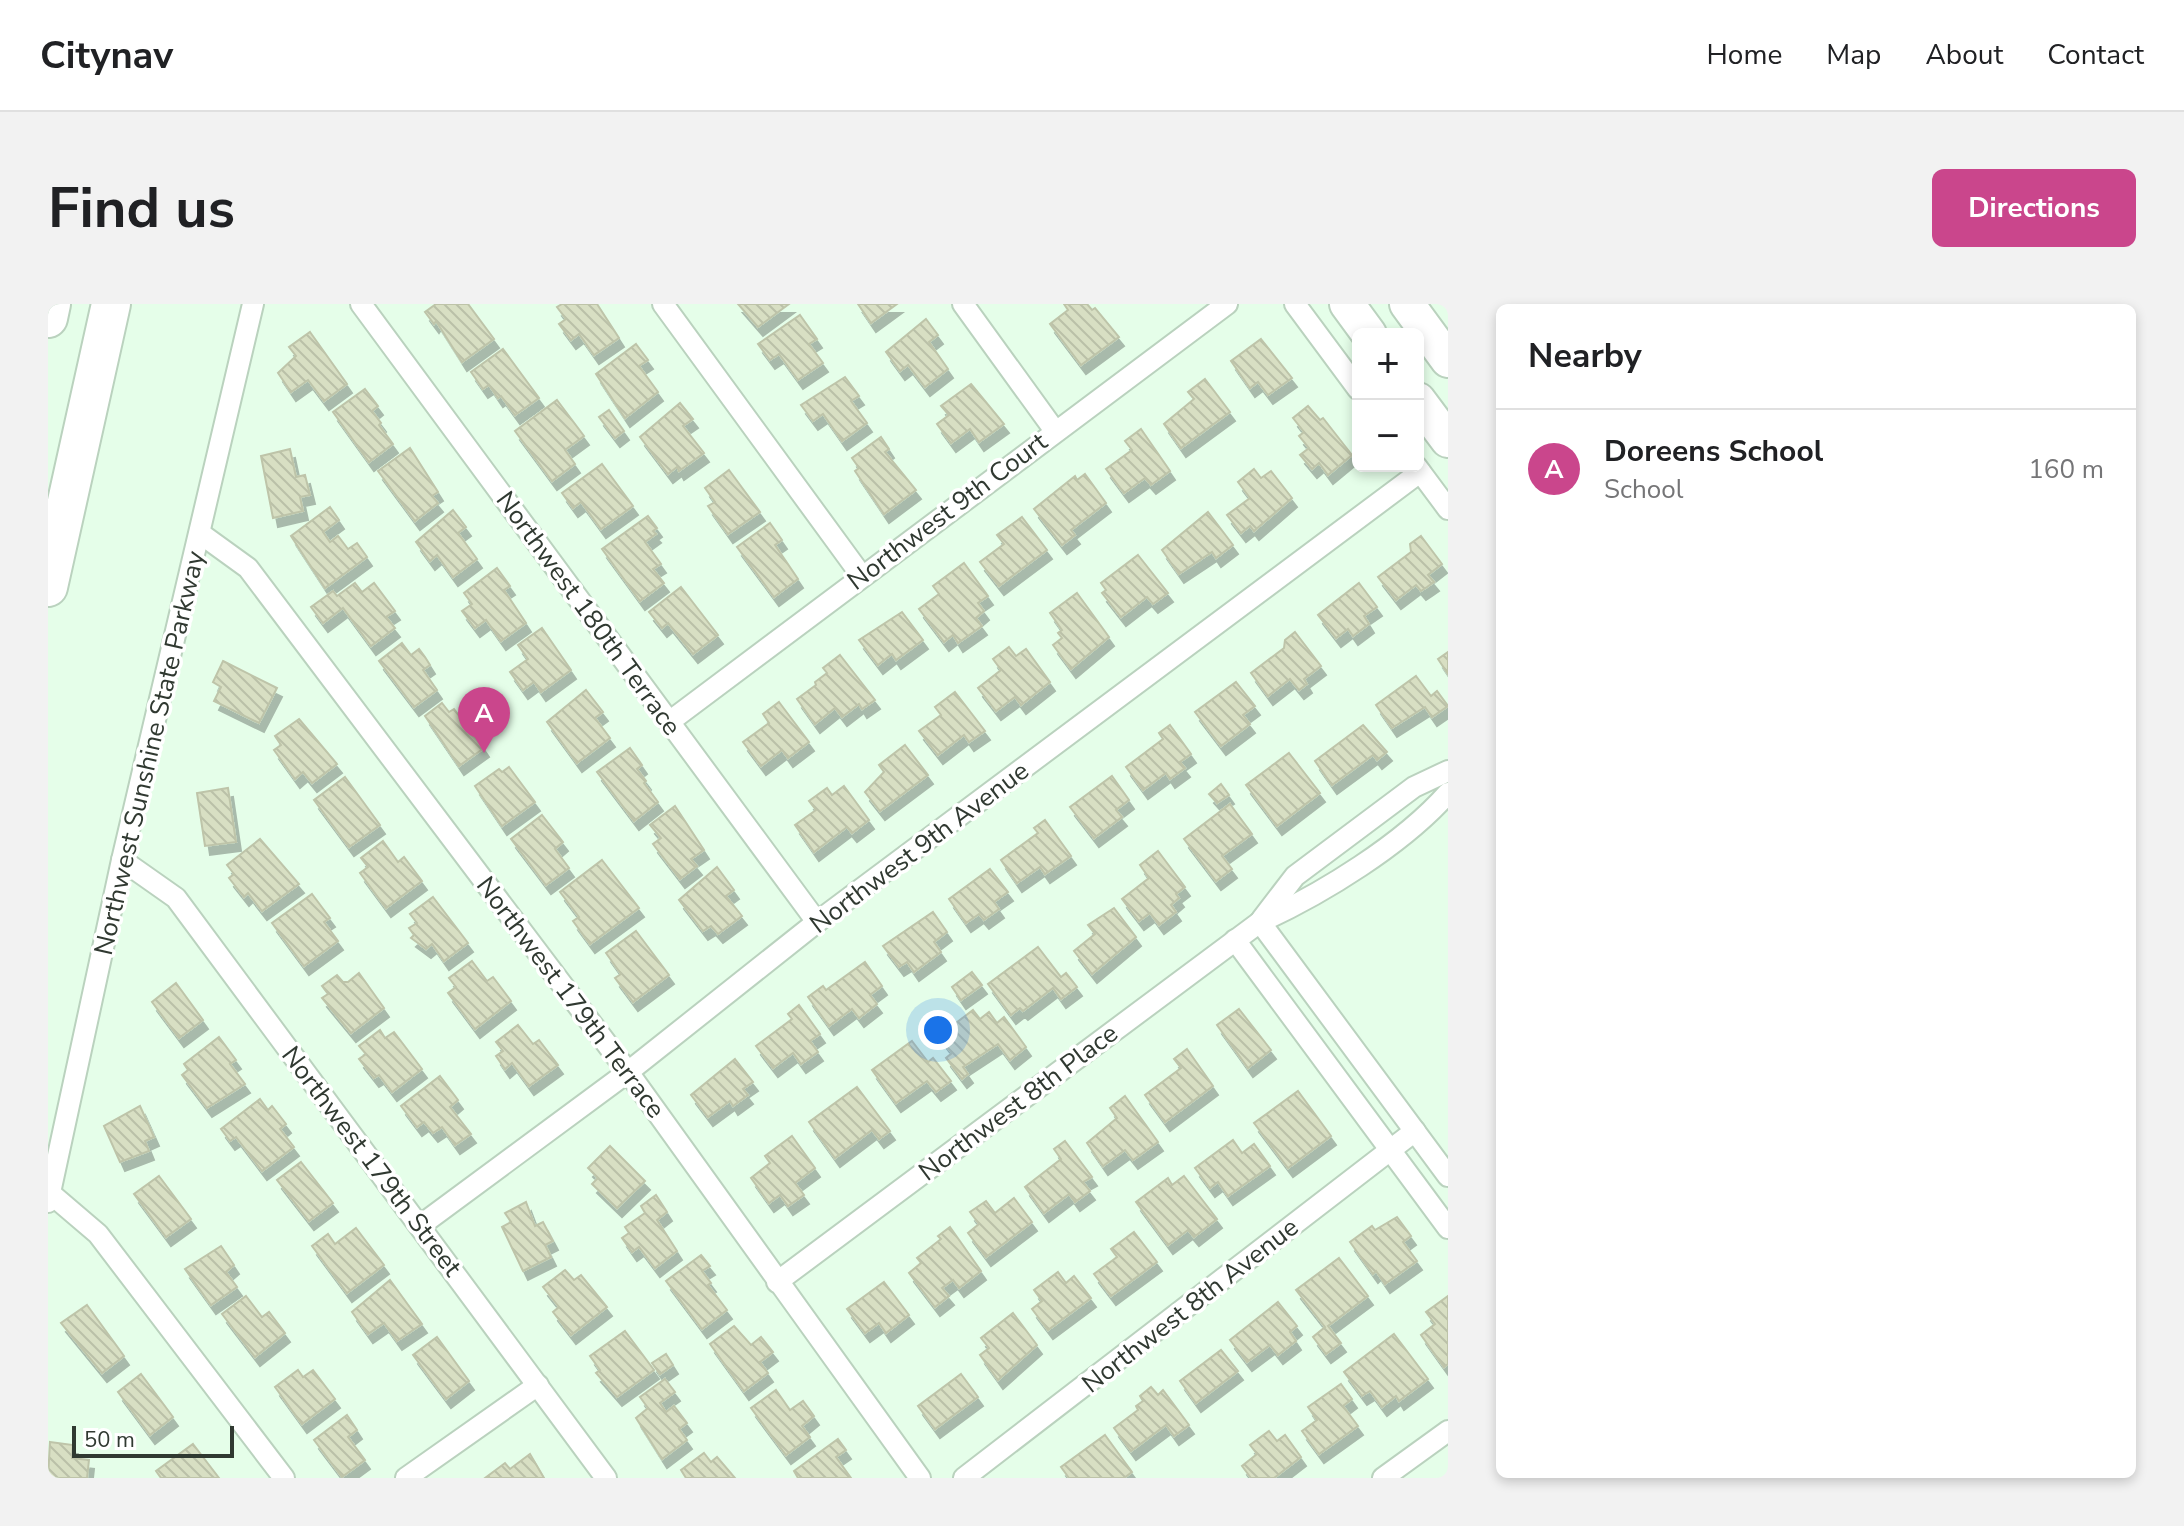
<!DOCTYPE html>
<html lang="en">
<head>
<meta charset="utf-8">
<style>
  body { margin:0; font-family:"Nunito Sans",sans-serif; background:#f2f2f2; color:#202124 }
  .controls { position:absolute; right:24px; top:24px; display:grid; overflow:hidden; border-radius:12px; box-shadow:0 4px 12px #0003 }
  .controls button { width:72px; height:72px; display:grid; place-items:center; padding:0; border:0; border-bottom:2px solid #e0e0e0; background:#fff; color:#202124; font:40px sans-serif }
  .scale { position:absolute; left:24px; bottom:20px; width:162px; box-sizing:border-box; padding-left:8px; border:4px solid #303931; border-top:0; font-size:22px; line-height:28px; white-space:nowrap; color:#303931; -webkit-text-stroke:6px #fff; paint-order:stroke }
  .you { position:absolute; left:890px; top:726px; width:28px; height:28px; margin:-20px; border:6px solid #fff; border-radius:50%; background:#1a73e8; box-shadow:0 0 0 12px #1a73e833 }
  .badge { display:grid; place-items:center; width:52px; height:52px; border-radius:50%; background:#ca468c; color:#fff; font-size:26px; font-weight:700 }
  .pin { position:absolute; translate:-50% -66px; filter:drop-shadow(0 2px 4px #0008) }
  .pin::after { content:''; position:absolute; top:42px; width:28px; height:24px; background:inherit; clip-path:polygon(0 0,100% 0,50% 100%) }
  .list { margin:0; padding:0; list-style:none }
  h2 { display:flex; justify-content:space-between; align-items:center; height:104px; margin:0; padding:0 32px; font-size:34px }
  h2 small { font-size:26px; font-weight:400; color:#757577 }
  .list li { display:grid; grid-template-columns:52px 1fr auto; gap:24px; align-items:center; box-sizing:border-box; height:120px; padding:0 32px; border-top:2px solid #e0e0e0 }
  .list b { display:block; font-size:30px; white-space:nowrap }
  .list p { margin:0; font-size:26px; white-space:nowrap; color:#757577 }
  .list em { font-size:26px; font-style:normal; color:#757577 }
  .map { position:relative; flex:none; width:1400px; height:1174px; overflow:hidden; border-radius:12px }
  header { display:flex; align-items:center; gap:48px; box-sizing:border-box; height:112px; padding:0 40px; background:#fff; border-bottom:2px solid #e0e0e0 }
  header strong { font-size:38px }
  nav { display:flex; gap:44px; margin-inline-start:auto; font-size:28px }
  .intro { display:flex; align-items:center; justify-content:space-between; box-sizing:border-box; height:192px; padding:0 48px }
  h1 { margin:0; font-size:56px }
  .button { padding:20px 36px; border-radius:12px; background:#ca468c; color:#fff; font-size:28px; font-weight:700 }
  main { display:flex; gap:48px; padding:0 48px }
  aside { flex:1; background:#fff; border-radius:12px; box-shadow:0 4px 12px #0003 }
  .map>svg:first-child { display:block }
  .building { fill:url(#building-back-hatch); stroke:#bec4a9; stroke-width:2; filter:url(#shadow) }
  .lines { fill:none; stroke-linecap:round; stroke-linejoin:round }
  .minor-casing { stroke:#bad2be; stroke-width:24 }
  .primary-casing { stroke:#bad2be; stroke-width:38 }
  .motorway-casing { stroke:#bad2be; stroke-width:42 }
  .minor { stroke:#fff; stroke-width:20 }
  .primary { stroke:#fff; stroke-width:34 }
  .motorway { stroke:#fff; stroke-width:38 }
  .labels { text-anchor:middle; stroke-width:7; stroke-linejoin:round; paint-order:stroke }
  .street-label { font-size:26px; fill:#303931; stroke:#fff }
</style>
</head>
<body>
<header>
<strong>Citynav</strong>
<nav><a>Home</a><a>Map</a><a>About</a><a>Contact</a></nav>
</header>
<div class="intro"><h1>Find us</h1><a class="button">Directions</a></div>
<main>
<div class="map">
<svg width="1400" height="1174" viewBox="0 0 1400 1174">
  <defs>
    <pattern id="building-back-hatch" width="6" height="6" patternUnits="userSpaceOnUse" patternTransform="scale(2)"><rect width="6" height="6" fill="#d8dfc3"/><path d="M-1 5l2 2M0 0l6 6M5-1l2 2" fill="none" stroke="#bac0a8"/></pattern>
    <filter id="shadow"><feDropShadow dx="5" dy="9" stdDeviation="0" flood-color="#0004"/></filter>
  </defs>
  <rect width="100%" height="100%" fill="#e5fee9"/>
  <!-- building -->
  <g class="building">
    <path d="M388 0H420L446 35 414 58 388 17 386 20 377 8Z"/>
    <path d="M514 0H549L571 34 546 51 531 30 523 36 511 20 518 15 509 3Z"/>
    <path d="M690 0H741L710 23Z"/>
    <path d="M810 0H849L823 19Z"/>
    <path d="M1016 0H1039L1044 6 1047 4 1071 33 1033 61 1002 20 1020 6Z"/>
    <path d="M752 11 769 35 761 40 775 59 750 76 731 50 722 56 710 40Z"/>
    <path d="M878 15 890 31 881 38 900 65 877 83 860 61 852 67 838 48Z"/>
    <path d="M262 28 299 80 276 97 260 76 243 88 230 69 248 52 241 43Z"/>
    <path d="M1213 35 1244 74 1220 91 1210 78 1202 84 1183 57Z"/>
    <path d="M588 40 600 56 591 62 610 88 577 114 548 70Z"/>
    <path d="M455 45 491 94 467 111 453 92 450 94 441 81 435 85 423 68Z"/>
    <path d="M797 73 811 92 803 97 819 119 794 137 775 110 765 117 753 101Z"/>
    <path d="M1157 75 1182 108 1133 144 1116 120 1146 95 1140 88Z"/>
    <path d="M923 80 956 120 931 138 922 125 903 139 889 120 901 111 893 102Z"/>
    <path d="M317 85 330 102 324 107 333 119 331 121 345 140 321 158 285 108Z"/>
    <path d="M509 96 536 132 517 146 527 160 504 177 467 127Z"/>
    <path d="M632 99 645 115 635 122 656 149 631 167 629 163 620 170 592 133Z"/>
    <path d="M1260 102 1272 116 1275 114 1304 151 1280 171 1271 159 1264 165 1252 151 1261 144 1251 132 1256 128 1245 114Z"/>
    <path d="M561 106 576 127 567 134 551 113Z"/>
    <path d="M1093 125 1122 167 1103 181 1097 174 1076 189 1058 165 1084 146 1077 137Z"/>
    <path d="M833 133 841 145 837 148 868 186 836 210 807 167 811 164 804 154Z"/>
    <path d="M362 144 390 188 384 192 390 199 367 217 330 167Z"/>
    <path d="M242 145 248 173 257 171 262 191 252 193 255 207 225 214 213 152Z"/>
    <path d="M554 160 585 202 553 225 533 198 525 204 514 189Z"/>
    <path d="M1206 165 1213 174 1223 167 1244 194 1206 227 1202 222 1193 229 1179 211 1202 194 1190 178Z"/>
    <path d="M681 166 712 208 680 230 660 202 667 198 657 184Z"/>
    <path d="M1037 170 1058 199 1023 226 1027 231 1014 241 986 205 1027 172 1029 176Z"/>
    <path d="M282 203 291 216 275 228 282 238 290 232 300 245 309 239 319 253 277 284 243 232Z"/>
    <path d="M405 206 418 223 410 229 429 255 405 273 389 251 382 257 368 238Z"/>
    <path d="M1160 208 1185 241 1168 254 1164 248 1131 270 1114 246Z"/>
    <path d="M600 212 609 224 605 227 608 230 597 238 613 260 605 265 616 279 592 297 554 245Z"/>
    <path d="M974 213 999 246 951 282 932 258 956 240 949 231Z"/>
    <path d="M722 219 734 236 727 241 750 275 726 293 689 243Z"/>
    <path d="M1373 232 1394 260 1380 271 1386 278 1379 283 1373 287 1368 281 1348 296 1330 273 1363 248 1362 240Z"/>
    <path d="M1090 251 1120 289 1105 300 1099 293 1073 313 1054 289 1058 286 1053 279Z"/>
    <path d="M916 259 940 292 930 299 936 307 928 314 934 322 910 339 905 331 896 338 871 305 891 290 885 282Z"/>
    <path d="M449 264 462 282 456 286 478 319 453 337 438 316 427 324 414 307 424 300 416 289Z"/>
    <path d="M307 279 314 288 326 279 347 307 338 313 347 324 323 342 295 304 275 319 263 303 285 287 289 292Z"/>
    <path d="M1311 279 1329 303 1316 312 1321 320 1305 332 1300 325 1288 334 1270 311Z"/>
    <path d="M633 283 670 331 645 350 620 319 614 324 601 308Z"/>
    <path d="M1029 289 1061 333 1023 365 1005 341 1014 334 1010 329 1014 326 1002 309Z"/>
    <path d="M854 308 875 336 848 356 844 350 830 361 811 336Z"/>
    <path d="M494 324 523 366 493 388 486 378 475 386 462 368 480 355 470 341Z"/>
    <path d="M1247 328 1273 362 1256 375 1259 380 1251 386 1242 375 1220 392 1203 369 1236 344 1237 336Z"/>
    <path d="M354 339 363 351 371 345 377 353 382 361 375 366 389 386 366 403 331 357Z"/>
    <path d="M961 343 968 352 978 345 1002 378 973 401 967 393 948 407 930 384 953 366 945 355Z"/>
    <path d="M1400 348V370L1390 355Z"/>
    <path d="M792 351 827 396 814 405 811 400 794 413 787 404 767 420 749 395 768 381 767 378 779 369 775 364Z"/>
    <path d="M175 357 229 384 211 419 166 397 173 383 165 378Z"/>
    <path d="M1368 372 1383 392 1389 387 1400 402 1384 413 1377 403 1344 424 1328 401Z"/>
    <path d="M1188 378 1207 402 1195 411 1202 420 1173 442 1147 408Z"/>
    <path d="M538 386 555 408 547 414 562 434 529 459 499 418Z"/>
    <path d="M907 388 937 427 921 438 916 431 890 451 871 427 893 411 887 403Z"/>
    <path d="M731 398 761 438 740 454 734 446 713 462 695 438 721 419 715 410Z"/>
    <path d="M394 399 401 408 406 405 415 417 425 410 436 424 427 431 436 444 411 462 377 412Z"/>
    <path d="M251 415 289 460 264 479 255 468 247 475 226 446 233 441 227 432Z"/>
    <path d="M1122 421 1143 450 1132 458 1137 464 1122 475 1118 469 1095 486 1078 463 1115 435 1111 429Z"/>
    <path d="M1315 421 1339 448 1329 456 1325 451 1284 481 1267 457Z"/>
    <path d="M857 441 880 471 832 507 817 488 836 468 831 461Z"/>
    <path d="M582 444 594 461 589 465 598 477 596 479 610 498 586 517 549 468Z"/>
    <path d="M1241 449 1272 489 1229 522 1198 481Z"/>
    <path d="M461 463 487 498 454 522 427 482 451 465 454 468Z"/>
    <path d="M1064 472 1081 496 1068 506 1074 513 1046 534 1022 503Z"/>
    <path d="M297 473 332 521 301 543 266 496Z"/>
    <path d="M1173 480 1181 491 1169 499 1161 490Z"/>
    <path d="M796 482 821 516 804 529 799 523 766 548 747 521 768 506 761 497 779 484 784 491Z"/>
    <path d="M180 484 188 538 157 542 149 489Z"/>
    <path d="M1182 500 1204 530 1174 552 1184 565 1168 577 1136 535Z"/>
    <path d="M627 502 656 546 643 555 649 562 632 575 605 540 613 534 602 521Z"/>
    <path d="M494 511 515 538 507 545 521 564 498 581 463 535Z"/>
    <path d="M997 516 1023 552 997 570 992 563 969 579 953 556 990 529 986 524Z"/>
    <path d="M212 535 251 580 214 607 200 589 196 593 181 574 186 570 179 561Z"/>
    <path d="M335 537 350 558 356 553 374 577 338 604 312 569 320 563 313 554Z"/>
    <path d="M1110 547 1137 583 1128 590 1131 594 1123 601 1128 608 1111 621 1102 609 1091 617 1074 595 1101 574 1092 561Z"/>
    <path d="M554 556 591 604 542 640 525 617 531 613 512 588Z"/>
    <path d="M669 563 686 586 678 592 694 612 670 630 663 622 655 627 631 596Z"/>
    <path d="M942 565 960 588 946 598 951 605 936 616 931 610 918 619 901 595Z"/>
    <path d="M264 590 282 614 276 618 290 637 256 662 224 619Z"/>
    <path d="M385 593 420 639 396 657 384 640 378 645 363 634 366 631 361 624 369 619 362 610Z"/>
    <path d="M1066 604 1088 633 1044 670 1026 647 1047 630 1040 621Z"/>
    <path d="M885 608 899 628 886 638 893 648 866 668 859 658 851 663 835 642Z"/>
    <path d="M588 627 621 671 585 698 567 674 573 670 558 649Z"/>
    <path d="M990 643 1013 673 1018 669 1029 683 1013 695 1005 684 975 707 972 704 963 711 940 680Z"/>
    <path d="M424 657 439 677 445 673 463 697 427 725 400 689 408 683 401 674Z"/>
    <path d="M817 658 834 682 822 691 829 700 811 714 804 705 781 722 760 693 775 682 778 686Z"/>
    <path d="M924 668 934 681 913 696 904 683Z"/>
    <path d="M311 669 336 704 303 729 274 694 280 690 274 682 289 671 295 678H300Z"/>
    <path d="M128 679 155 716 131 734 104 698Z"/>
    <path d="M751 701 772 730 762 737 770 748 753 760 745 749 725 764 708 742 744 715 740 710Z"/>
    <path d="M1191 705 1223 746 1200 764 1169 721Z"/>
    <path d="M925 706 932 715 941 708 949 719 956 713 978 743 962 756 950 740 915 763 920 770 914 775 898 754 904 749 891 732Z"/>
    <path d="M470 721 485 740 491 736 510 761 481 782 464 759 457 765 448 752 455 747 448 738Z"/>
    <path d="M332 726 337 734 346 728 374 765 344 788 331 771 326 774 311 755 318 750 311 742Z"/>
    <path d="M171 733 188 756 182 760 197 780 159 804 134 771 140 766 136 760Z"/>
    <path d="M864 737 880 758 885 754 903 777 888 788 879 777 848 799 824 766Z"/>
    <path d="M1139 745 1165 782 1117 818 1097 791 1133 764 1126 755Z"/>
    <path d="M687 755 705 778 695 785 700 791 685 802 682 797 660 813 643 791Z"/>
    <path d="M392 772 410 796 402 803 423 830 407 841 394 823 385 829 376 818 369 823 353 802Z"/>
    <path d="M809 783 842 827 831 835 824 826 787 854 761 818Z"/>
    <path d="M1250 787 1283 832 1240 864 1206 819Z"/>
    <path d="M1077 792 1110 838 1085 856 1077 846 1055 862 1039 839 1069 814 1062 804Z"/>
    <path d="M212 795 220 806 224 802 238 820 232 825 246 843 214 867 188 833 182 837 173 825Z"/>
    <path d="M92 802 106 833 97 837 101 847 72 858 56 822Z"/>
    <path d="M744 832 767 864 747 879 756 891 740 902 732 891 721 899 703 874 722 859 717 852Z"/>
    <path d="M1185 836 1194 849 1206 840 1222 862 1180 892 1170 878 1162 884 1147 864Z"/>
    <path d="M1017 837 1044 873 1035 878 1042 887 1027 898 1021 890 996 909 977 883 1013 855 1006 845Z"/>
    <path d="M562 842 597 877 569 904 544 880 550 874 540 864Z"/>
    <path d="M253 858 285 899 261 917 229 876Z"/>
    <path d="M111 872 143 915 118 933 86 890Z"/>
    <path d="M1136 872 1169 915 1146 933 1140 926 1120 941 1088 898 1120 874 1124 881Z"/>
    <path d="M608 891 619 908 609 916 629 947 607 964 591 943 584 948 574 934 581 929 577 923 597 909 593 902Z"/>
    <path d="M966 894 984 918 938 953 920 929 931 920 922 908 938 897 947 909Z"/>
    <path d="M478 898 487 922 495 918 505 937 497 941 503 953 475 967 454 923 463 918 457 909Z"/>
    <path d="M1349 913 1363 932 1355 938 1369 957 1337 980 1328 967 1325 970 1302 938 1324 922 1327 926Z"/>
    <path d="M902 923 933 967 911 984 905 976 894 984 901 992 887 1003 861 969 873 959 869 954 893 935 890 932Z"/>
    <path d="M308 924 336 961 299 989 264 942 280 930 287 940Z"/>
    <path d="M1086 928 1109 958 1063 992 1046 970 1069 953 1063 945Z"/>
    <path d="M173 942 186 961 178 968 189 983 163 1001 137 965Z"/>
    <path d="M653 951 662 962 654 967 663 979 660 981 679 1006 654 1025 618 977Z"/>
    <path d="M1291 954 1320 992 1280 1022 1293 1039 1278 1050 1265 1033 1277 1023 1248 986Z"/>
    <path d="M517 966 526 976 533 971 559 1003 523 1031 505 1008 511 1003 495 983Z"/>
    <path d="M1010 968 1018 979 1026 972 1043 994 1000 1026 984 1005 994 997 986 986Z"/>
    <path d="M342 976 374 1020 349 1037 336 1019 320 1030 304 1008Z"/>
    <path d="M836 978 861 1011 838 1029 831 1019 817 1029 799 1005Z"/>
    <path d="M198 992 214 1013 221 1008 237 1029 207 1053 174 1010Z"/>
    <path d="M1400 992V1060L1396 1063 1373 1031 1387 1020 1378 1008Z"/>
    <path d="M1230 998 1249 1022 1242 1028 1248 1037 1230 1051 1222 1041 1199 1058 1182 1036Z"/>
    <path d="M39 1001 76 1052 54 1069 13 1019Z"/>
    <path d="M965 1009 989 1041 950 1076 932 1051 941 1044 933 1034Z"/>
    <path d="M686 1022 703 1041 713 1033 725 1048 712 1058 720 1069 696 1087 662 1040Z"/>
    <path d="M577 1027 606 1066 569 1093 548 1069 552 1066 542 1052Z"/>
    <path d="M1346 1030 1380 1075 1351 1097 1348 1092 1334 1103 1322 1087 1314 1092 1296 1068Z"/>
    <path d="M389 1033 421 1077 398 1095 365 1051Z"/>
    <path d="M1173 1046 1190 1067 1148 1099 1132 1077Z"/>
    <path d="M618 1050 625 1061 612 1070 604 1059Z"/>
    <path d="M250 1066 255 1073 265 1066 287 1095 254 1120 227 1083Z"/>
    <path d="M93 1070 125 1113 102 1131 70 1088Z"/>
    <path d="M913 1070 930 1093 887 1125 870 1102Z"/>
    <path d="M617 1075 627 1088 612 1099 618 1108 626 1102 639 1119 631 1125 639 1136 614 1155 588 1114 600 1104 592 1093Z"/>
    <path d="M1293 1080 1304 1095 1295 1102 1310 1122 1271 1150 1254 1127 1269 1116 1260 1103Z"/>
    <path d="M1103 1083 1110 1091 1115 1086 1141 1121 1126 1132 1118 1121 1083 1147 1066 1124 1090 1106 1088 1102 1095 1097 1092 1092Z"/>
    <path d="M728 1086 742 1106 755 1097 766 1112 754 1122 762 1133 738 1151 703 1104Z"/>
    <path d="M299 1111 309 1126 300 1133 317 1156 294 1173 266 1136Z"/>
    <path d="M1221 1127 1229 1137 1237 1131 1253 1153 1226 1174H1203L1194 1162 1209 1150 1202 1141Z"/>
    <path d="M1057 1131 1084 1168 1076 1174H1021L1013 1163Z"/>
    <path d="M790 1135 798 1146 788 1153 803 1174H750L746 1167Z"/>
    <path d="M2 1138 25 1141 24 1154 41 1156 39 1174H0Z"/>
    <path d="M145 1140 171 1174H113L108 1167Z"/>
    <path d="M656 1149 663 1158 669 1153 687 1174H638L633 1166Z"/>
    <path d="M482 1150 496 1174H437L457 1159 462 1165Z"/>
  </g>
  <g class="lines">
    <!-- minor casing -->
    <g class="minor-casing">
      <g id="minor">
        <path d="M313 0 769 618"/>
        <path d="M615 0 813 271"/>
        <path d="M915 0 1007 127"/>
        <path d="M1247 0 1310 85"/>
        <path d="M1368 162 1400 205"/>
        <path d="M153 230 200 264 580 768 872 1174"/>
        <path d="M621 418 1179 0"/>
        <path d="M74 556 128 594 558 1174"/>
        <path d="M1214 615 1247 572 1366 483 1400 467"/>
        <path d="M1212 618 1400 872"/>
        <path d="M1187 636 1400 924"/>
        <path d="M2 889 50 930 236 1174"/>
        <path d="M0 898 74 556 205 0"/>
        <path d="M373 921 580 768 769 618 1372 168"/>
        <path d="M729 978 1212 618C1274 590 1355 540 1400 489"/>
        <path d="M358 1174 490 1081"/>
        <path d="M916 1174 1367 827"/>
        <path d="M1335 1174 1400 1127"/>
      </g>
    </g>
    <!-- primary casing -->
    <g class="primary-casing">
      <g id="primary">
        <path d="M1299 0 1321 30"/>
        <path d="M1359 0 1400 56"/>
        <path d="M1370 96 1400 136"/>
      </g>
    </g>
    <!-- motorway casing -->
    <g class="motorway-casing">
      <g id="motorway">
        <path d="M0 14 3 0"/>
        <path d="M0 283 63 0"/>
      </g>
    </g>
    <!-- minor -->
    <use href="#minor" class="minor"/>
    <!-- primary -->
    <use href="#primary" class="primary"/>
    <!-- motorway -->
    <use href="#motorway" class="motorway"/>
  </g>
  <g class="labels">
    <!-- street labels -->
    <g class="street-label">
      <text transform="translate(899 207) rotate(-37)" y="9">Northwest 9th Court</text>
      <text transform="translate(541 309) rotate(54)" y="9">Northwest 180th Terrace</text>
      <text transform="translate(101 449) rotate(-77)" y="9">Northwest Sunshine State Parkway</text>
      <text transform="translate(871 543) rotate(-37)" y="9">Northwest 9th Avenue</text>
      <text transform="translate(523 693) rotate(53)" y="9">Northwest 179th Terrace</text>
      <text transform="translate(970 798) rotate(-37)" y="9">Northwest 8th Place</text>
      <text transform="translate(324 857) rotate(53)" y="9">Northwest 179th Street</text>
      <text transform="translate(1142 1001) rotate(-38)" y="9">Northwest 8th Avenue</text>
    </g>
  </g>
</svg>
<div class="controls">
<button>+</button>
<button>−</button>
</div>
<div class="scale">50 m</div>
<div class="you"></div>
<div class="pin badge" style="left:436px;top:449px">A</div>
</div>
<aside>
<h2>Nearby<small></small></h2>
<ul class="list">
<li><span class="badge">A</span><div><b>Doreens School</b><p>School</p></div><em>160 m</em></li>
</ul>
</aside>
</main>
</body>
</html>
